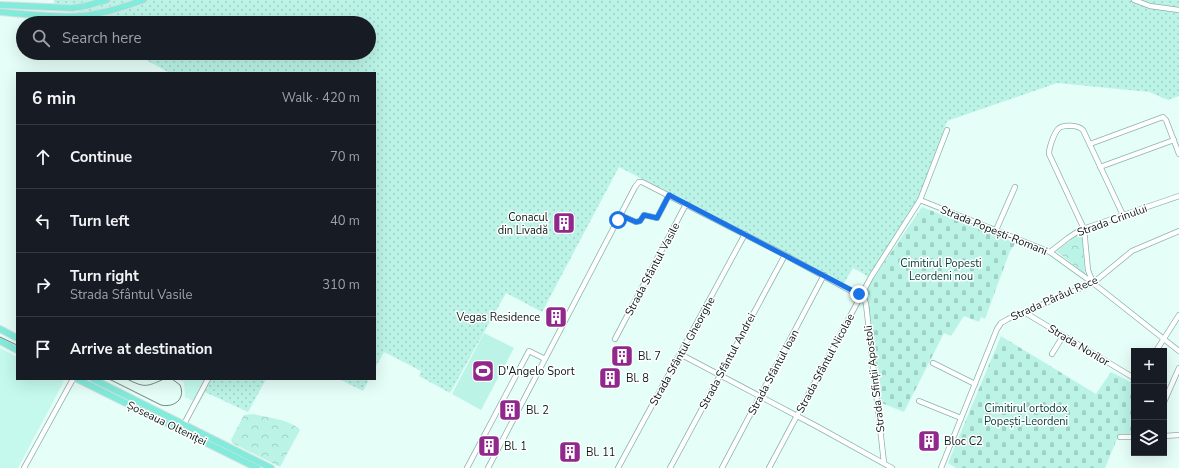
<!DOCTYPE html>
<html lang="en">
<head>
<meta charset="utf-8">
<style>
  body { margin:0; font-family:"Nunito Sans",sans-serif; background:#20242c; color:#f1f3f6 }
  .controls { position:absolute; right:12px; bottom:12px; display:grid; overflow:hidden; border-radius:0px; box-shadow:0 4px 16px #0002 }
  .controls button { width:36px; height:36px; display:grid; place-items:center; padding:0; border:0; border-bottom:1px solid #363941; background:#171b24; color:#f1f3f6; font:20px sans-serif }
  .stop { position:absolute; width:12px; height:12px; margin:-9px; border:3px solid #1a73e8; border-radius:50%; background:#fff }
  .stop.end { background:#1a73e8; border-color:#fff; box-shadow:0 1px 4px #0008 }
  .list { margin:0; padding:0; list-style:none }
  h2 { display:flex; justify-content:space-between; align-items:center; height:52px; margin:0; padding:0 16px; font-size:17px }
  h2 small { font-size:13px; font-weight:400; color:#9ea1a6 }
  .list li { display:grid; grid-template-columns:26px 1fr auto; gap:12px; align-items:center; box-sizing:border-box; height:64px; padding:0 16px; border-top:1px solid #363941 }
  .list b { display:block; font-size:15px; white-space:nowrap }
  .list p { margin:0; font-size:13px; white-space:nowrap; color:#9ea1a6 }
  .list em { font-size:13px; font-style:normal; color:#9ea1a6 }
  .icon { flex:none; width:22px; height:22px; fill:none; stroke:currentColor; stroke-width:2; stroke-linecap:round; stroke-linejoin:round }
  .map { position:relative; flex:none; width:1179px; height:468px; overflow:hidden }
  .search { position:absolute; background:#171b24; box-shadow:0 4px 16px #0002; left:16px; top:16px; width:360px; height:44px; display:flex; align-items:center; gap:10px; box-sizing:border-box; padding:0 14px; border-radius:22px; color:#9ea1a6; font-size:15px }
  .panel { position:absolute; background:#171b24; box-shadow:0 4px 16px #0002; left:16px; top:72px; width:360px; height:308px; border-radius:0px }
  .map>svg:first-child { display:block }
  .built { fill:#c5f9ed }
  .grass { fill:url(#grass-dots) }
  .forest { fill:url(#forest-crowns) }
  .cemetery { fill:url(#cemetery-stones) }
  .garden { fill:#bbf4e7 }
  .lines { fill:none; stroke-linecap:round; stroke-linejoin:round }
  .minor-casing { stroke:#8cb4ab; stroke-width:6 }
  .major-casing { stroke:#dddfdf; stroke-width:8 }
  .minor { stroke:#fff; stroke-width:4.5 }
  .major { stroke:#83ebdb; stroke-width:6 }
  .tram { stroke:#738782; stroke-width:1 }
  .route { stroke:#1a73e8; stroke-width:5 }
  .labels { text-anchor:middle; stroke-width:3; stroke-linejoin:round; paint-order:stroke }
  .poi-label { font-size:11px; fill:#0a1a17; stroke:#fff; text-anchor:start }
  .street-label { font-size:11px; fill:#0a1a17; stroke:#fff }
  .park-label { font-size:11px; fill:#003e35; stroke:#fff }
</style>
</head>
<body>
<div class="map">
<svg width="1179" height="468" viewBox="0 0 1179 468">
  <defs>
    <pattern id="grass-dots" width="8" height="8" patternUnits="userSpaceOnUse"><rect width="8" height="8" fill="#bbf4e7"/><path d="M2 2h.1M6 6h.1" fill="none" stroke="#9fd1c5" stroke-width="1.8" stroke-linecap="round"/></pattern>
    <pattern id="forest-crowns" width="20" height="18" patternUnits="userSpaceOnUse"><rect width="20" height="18" fill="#bbf4e7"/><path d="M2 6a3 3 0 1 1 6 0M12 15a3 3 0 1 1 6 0" fill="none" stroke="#9fd1c5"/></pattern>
    <pattern id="cemetery-stones" width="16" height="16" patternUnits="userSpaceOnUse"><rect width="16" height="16" fill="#bbf4e7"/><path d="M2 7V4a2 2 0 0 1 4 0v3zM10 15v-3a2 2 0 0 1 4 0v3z" fill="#9fd1c5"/></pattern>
  </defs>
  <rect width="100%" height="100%" fill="#e5fef7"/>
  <!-- built -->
  <g class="built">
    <path d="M0 348 17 357V379H60L64 381 18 468H0Z"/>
    <path d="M177 379H212L199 404 185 397 184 382Z"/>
  </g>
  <!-- grass -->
  <g class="grass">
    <path d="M54 0H1179V96L1168 100 1149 92 1057 83 947 121 917 202 869 277 853 268 844 283 619 167 542 312 506 293 450 393 419 376 421 371 384 352 375 368V73H170L133 53H369V23H79L77 5H56L54 3Z"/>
    <path d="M212 379H266L248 412 205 392Z"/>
    <path d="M339 379H369L363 391Z"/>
  </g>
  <!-- forest -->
  <g class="forest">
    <path d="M1079 234 1082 235 1085 274 1056 251Z"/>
    <path d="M254 414C268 418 290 419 300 430L280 467 232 443 231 440 244 415Z"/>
  </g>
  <!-- cemetery -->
  <g class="cemetery">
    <path d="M922 207 1016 243 1010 251 985 319 981 317 979 322 964 316 951 336 944 333 904 412 879 402 866 292 873 279Z"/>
    <path d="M1001 336 1096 394 1111 372 1134 384V434H1119L1105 468H956L948 463Z"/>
  </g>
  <!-- garden -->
  <path class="garden" d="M484 333 514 348 481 410 452 394Z"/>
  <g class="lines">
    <!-- minor casing -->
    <g class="minor-casing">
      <g id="minor">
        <path d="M1134 0 1150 6 1179 10"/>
        <path d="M1090 144 1163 117 1166 120 1179 154"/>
        <path d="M1100 167 1174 140"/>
        <path d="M920 200 1050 252 1093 283 1179 351"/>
        <path d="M620 215 636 222 640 221 644 215 657 218 669 195"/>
        <path d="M996 230 1015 187"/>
        <path d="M1050 252 1068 238 1080 230 1179 196"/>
        <path d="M1093 283 1088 270 1084 229 1049 154C1049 147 1054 134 1058 129 1063 124 1078 125 1083 130L1123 215"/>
        <path d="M1024 312 1134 378"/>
        <path d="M615 339 686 204"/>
        <path d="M1156 351 1179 315"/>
        <path d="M680 354 818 427 892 468"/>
        <path d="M1052 354 1063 336"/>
        <path d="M933 363 975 384"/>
        <path d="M919 401 961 418"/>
        <path d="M1164 402 1179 368"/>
        <path d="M184 424 208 379"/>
        <path d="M1164 436 1179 435"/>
        <path d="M1120 437H1134"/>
        <path d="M24 468 73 379"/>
        <path d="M467 468 529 351 545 359"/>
        <path d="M488 468 635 187 639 182H642L785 255 864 298 866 304 884 463"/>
        <path d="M618 468 745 234"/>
        <path d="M670 468 785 255"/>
        <path d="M722 468 824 275"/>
        <path d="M769 468 871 277 920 200 947 130"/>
        <path d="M941 468 997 329 1001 323 1008 319 1093 283 1132 251 1179 231"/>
      </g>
    </g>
    <!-- major casing -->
    <g class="major-casing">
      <g id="major">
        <path d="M0 5 72 8 85 6 107 0"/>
        <path d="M0 12C27 14 54 18 81 16 102 14 123 7 144 0"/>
        <path d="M0 329 17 338"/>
        <path d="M0 341 17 350"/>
        <path d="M77 379 257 468"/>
        <path d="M93 379 271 468"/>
      </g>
    </g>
    <!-- minor -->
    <use href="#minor" class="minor"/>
    <!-- major -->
    <use href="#major" class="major"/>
    <!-- tram -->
    <g class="tram">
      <path d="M0 337 17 345"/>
      <path d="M109 379 161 405C174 408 186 399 180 385L172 379"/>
      <path d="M127 379C145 388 146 387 164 379"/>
    </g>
  </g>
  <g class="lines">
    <!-- route -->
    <path class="route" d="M618 220 620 215 636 222 640 221 644 215 657 218 669 195 859 294"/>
  </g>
  <!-- icons -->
  <defs>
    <g id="building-square" transform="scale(1.15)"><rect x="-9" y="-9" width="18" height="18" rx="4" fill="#91298d" stroke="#fff"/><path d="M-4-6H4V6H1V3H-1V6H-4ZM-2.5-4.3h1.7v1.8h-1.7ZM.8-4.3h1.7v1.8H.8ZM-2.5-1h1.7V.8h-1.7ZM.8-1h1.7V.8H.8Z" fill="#fff"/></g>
    <g id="stadium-square" transform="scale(1.15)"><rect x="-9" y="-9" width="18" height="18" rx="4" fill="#91298d" stroke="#fff"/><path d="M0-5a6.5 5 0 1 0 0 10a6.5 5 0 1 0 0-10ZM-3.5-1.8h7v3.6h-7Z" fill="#fff"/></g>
  </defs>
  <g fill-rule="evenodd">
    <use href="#building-square" x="564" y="223"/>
    <use href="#building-square" x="556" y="317"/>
    <use href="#building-square" x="622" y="356"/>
    <use href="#stadium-square" x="483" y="371"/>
    <use href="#building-square" x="610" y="378"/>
    <use href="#building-square" x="510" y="410"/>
    <use href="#building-square" x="929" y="441"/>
    <use href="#building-square" x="489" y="446"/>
    <use href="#building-square" x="570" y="452"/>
  </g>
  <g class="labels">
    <!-- poi labels -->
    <g class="poi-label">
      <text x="548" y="221" text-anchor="end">Conacul<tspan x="548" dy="13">din Livadă</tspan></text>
      <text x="540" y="321" text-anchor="end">Vegas Residence</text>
      <text x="638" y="360">Bl. 7</text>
      <text x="498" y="375">D'Angelo Sport</text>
      <text x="626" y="382">Bl. 8</text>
      <text x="526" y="414">Bl. 2</text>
      <text x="944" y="445">Bloc C2</text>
      <text x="504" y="450">Bl. 1</text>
      <text x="586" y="456">Bl. 11</text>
    </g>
    <!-- street labels -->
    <g class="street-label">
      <text transform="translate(1112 220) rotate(-20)" y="4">Strada Crinului</text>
      <text transform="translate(994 230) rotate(22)" y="4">Strada Popești-Romani</text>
      <text transform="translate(652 269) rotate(-62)" y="4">Strada Sfântul Vasile</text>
      <text transform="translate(1054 298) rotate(-24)" y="4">Strada Pârâul Rece</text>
      <text transform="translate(1079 345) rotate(31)" y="4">Strada Norilor</text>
      <text transform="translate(682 351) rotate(-61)" y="4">Strada Sfântul Gheorghe</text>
      <text transform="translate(727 361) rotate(-62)" y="4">Strada Sfântul Andrei</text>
      <text transform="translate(825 363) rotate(-62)" y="4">Strada Sfântul Nicolae</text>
      <text transform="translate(773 372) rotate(-62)" y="4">Strada Sfântul Ioan</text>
      <text transform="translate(874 379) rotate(-97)" y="4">Strada Sfinții Apostoli</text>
      <text transform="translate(167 423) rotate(26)" y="4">Șoseaua Olteniței</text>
    </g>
    <!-- park labels -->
    <g class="park-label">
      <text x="941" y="267">Cimitirul Popesti<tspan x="941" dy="13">Leordeni nou</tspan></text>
      <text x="1026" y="412">Cimitirul ortodox<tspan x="1026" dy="13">Popești-Leordeni</tspan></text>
    </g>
  </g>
</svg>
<div class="controls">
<button>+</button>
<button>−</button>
<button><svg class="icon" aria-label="layers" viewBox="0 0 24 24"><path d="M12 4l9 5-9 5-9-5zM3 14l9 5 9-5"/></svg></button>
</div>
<div class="stop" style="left:618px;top:220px"></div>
<div class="stop end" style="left:859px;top:294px"></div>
<div class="search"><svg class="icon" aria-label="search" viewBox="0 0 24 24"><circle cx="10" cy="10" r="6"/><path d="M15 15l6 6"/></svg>Search here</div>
<section class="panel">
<h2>6 min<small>Walk · 420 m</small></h2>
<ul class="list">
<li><svg class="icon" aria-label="ahead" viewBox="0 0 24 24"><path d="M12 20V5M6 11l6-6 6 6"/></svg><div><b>Continue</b></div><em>70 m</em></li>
<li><svg class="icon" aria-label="left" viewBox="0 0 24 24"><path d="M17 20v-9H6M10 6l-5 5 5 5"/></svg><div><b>Turn left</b></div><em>40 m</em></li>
<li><svg class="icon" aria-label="right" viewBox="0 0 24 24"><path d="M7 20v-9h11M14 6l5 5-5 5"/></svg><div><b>Turn right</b><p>Strada Sfântul Vasile</p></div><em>310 m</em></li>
<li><svg class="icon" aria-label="arrive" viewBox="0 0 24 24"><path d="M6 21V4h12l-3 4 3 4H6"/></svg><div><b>Arrive at destination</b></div></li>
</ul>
</section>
</div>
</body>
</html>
